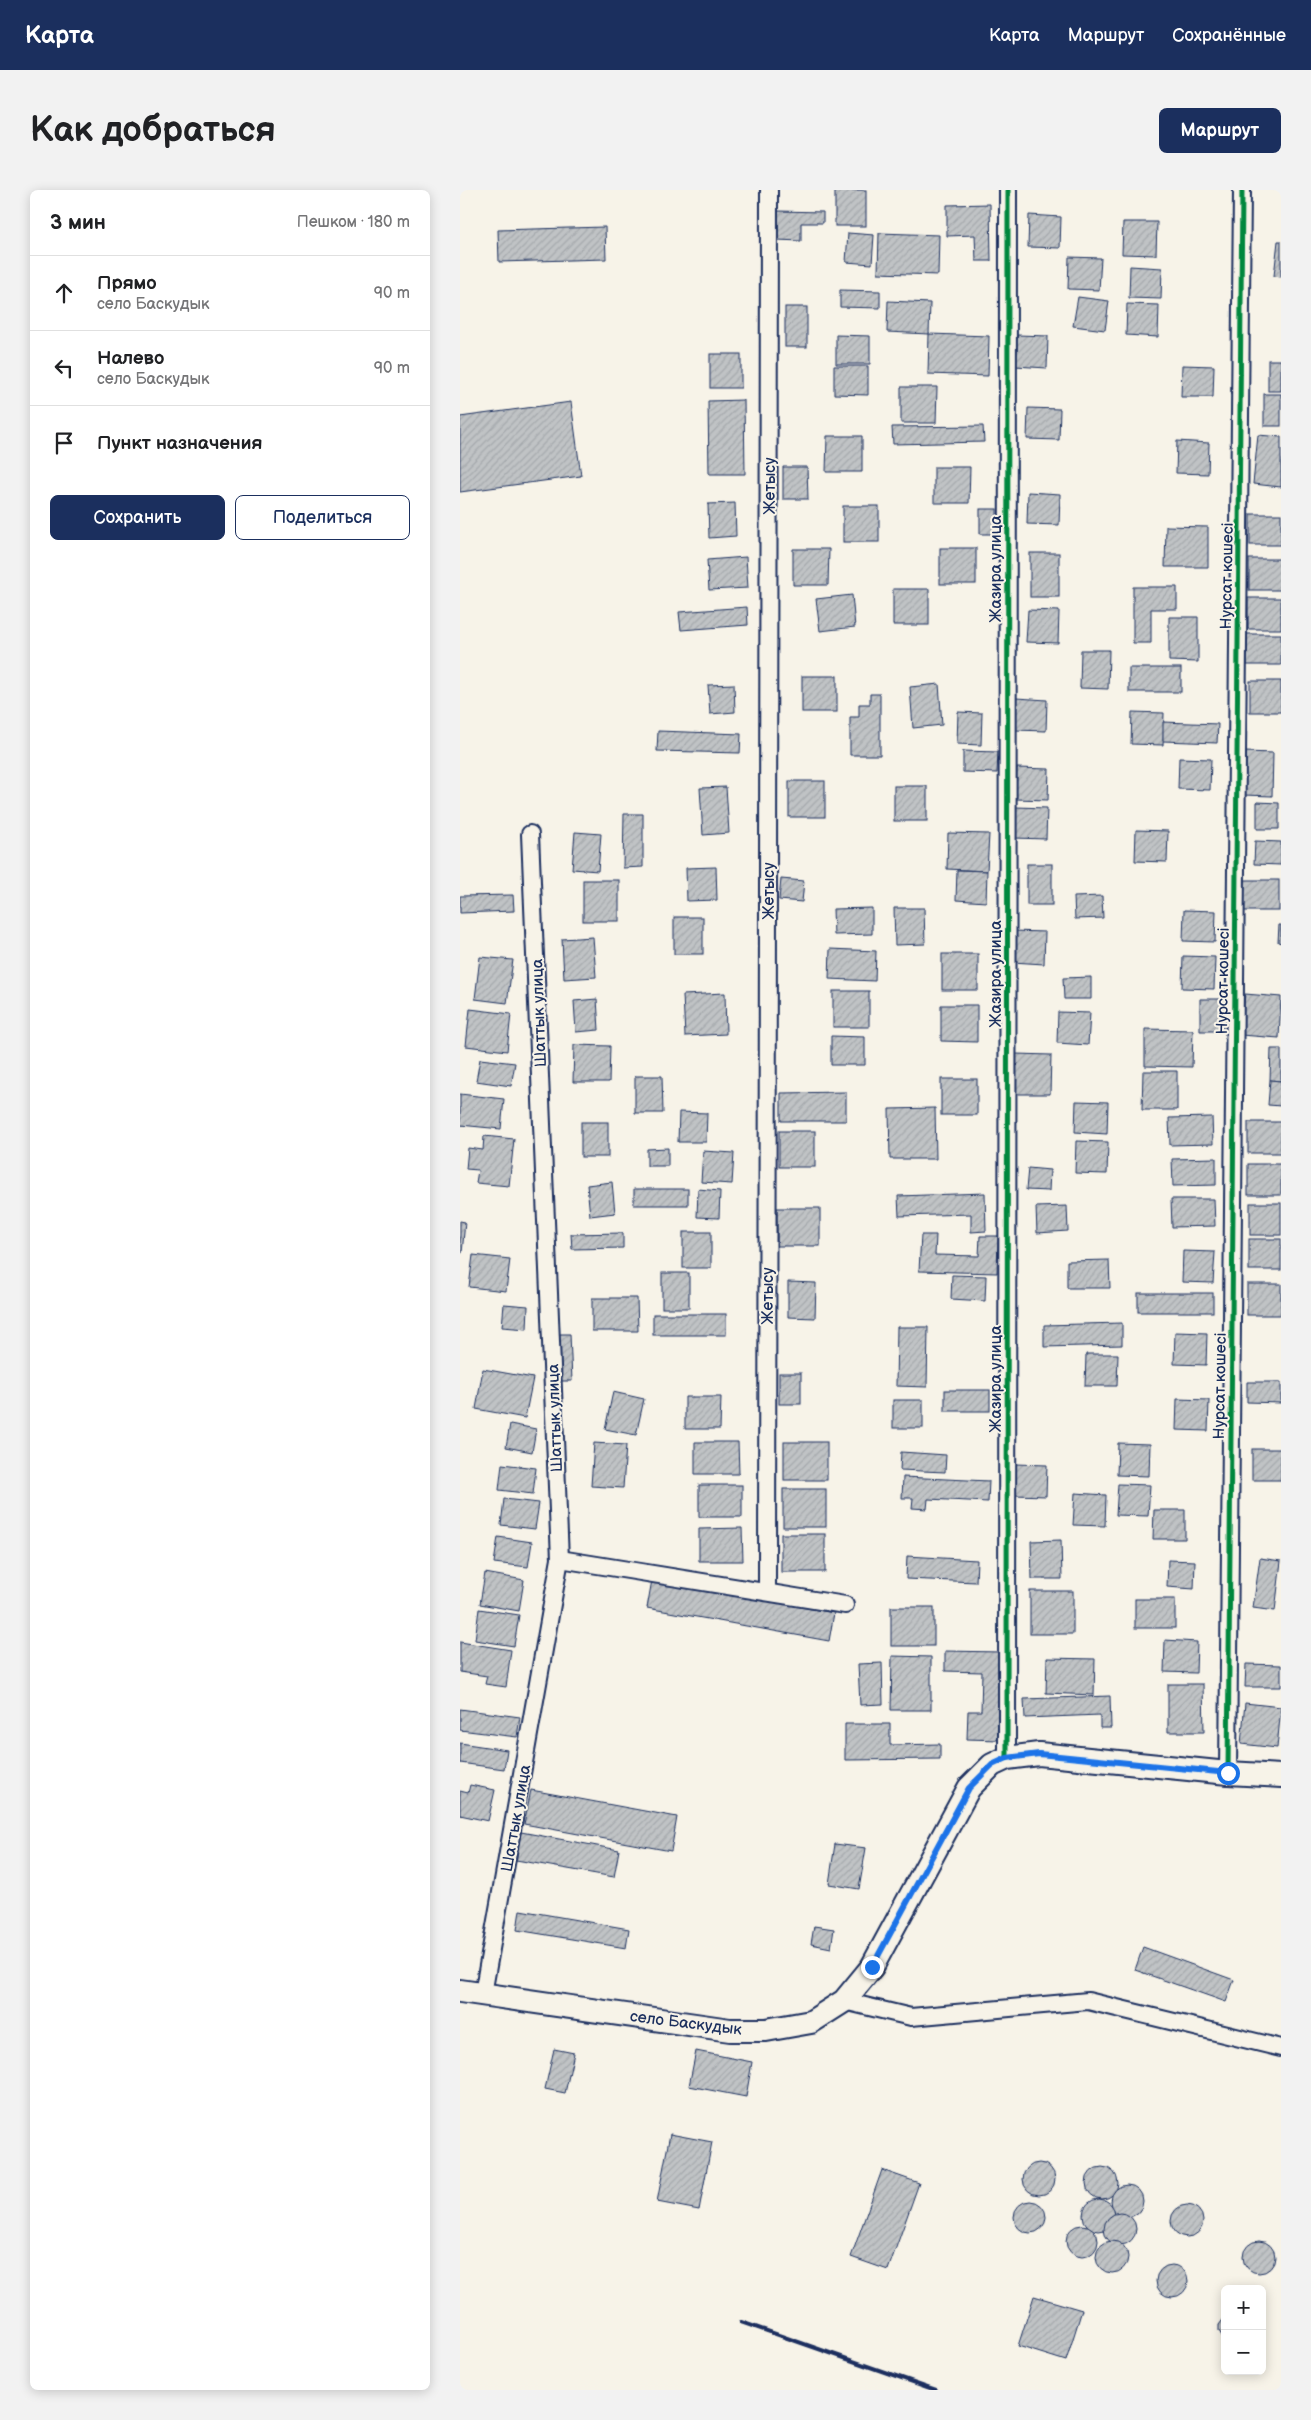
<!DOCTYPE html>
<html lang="ru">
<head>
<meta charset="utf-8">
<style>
  body { margin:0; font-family:"Balsamiq Sans",sans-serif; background:#f2f2f2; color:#202124 }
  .controls { position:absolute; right:15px; bottom:15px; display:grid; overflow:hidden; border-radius:8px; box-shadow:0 2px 12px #0003 }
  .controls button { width:45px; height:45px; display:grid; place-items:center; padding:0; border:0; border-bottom:1px solid #e0e0e0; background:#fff; color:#202124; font:25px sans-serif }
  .stop { position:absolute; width:15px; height:15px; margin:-11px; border:4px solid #1a73e8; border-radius:50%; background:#fff }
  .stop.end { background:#1a73e8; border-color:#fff; box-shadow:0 1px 5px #0008 }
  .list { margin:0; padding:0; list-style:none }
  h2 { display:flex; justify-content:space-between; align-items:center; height:65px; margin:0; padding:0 20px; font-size:21px }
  h2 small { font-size:16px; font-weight:400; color:#757577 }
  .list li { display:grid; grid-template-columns:32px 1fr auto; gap:15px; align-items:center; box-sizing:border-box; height:75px; padding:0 20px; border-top:1px solid #e0e0e0 }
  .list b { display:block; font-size:19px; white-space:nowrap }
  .list p { margin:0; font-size:16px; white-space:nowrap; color:#757577 }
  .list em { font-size:16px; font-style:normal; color:#757577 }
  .actions { display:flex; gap:10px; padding:15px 20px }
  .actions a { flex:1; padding:11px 0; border:1px solid #1b2f5e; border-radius:8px; text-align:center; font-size:18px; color:#1b2f5e }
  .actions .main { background:#1b2f5e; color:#fff }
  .icon { flex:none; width:28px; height:28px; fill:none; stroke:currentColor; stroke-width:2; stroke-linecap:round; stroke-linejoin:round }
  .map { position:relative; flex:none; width:821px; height:2200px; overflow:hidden; border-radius:8px }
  header { display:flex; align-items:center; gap:30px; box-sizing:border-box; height:70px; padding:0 25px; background:#1b2f5e; color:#fff }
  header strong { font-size:24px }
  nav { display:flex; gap:28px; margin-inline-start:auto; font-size:18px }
  .intro { display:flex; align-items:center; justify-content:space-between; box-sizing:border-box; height:120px; padding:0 30px }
  h1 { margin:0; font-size:35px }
  .button { padding:12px 22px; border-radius:8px; background:#1b2f5e; color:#fff; font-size:18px; font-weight:700 }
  main { display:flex; gap:30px; padding:0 30px }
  aside { flex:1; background:#fff; border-radius:8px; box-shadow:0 2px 12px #0003 }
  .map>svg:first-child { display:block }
  .building { fill:url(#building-hatch); stroke:#1b2f5e }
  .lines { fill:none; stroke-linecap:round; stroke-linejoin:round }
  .street-casing { stroke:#1b2f5e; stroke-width:20 }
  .secondary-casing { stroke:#1b2f5e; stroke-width:26 }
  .street { stroke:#f7f3e8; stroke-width:16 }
  .secondary { stroke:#f7f3e8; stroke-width:22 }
  .rail { stroke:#1b2f5e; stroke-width:4 }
  .cycleway-casing { stroke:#f7f3e8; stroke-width:8 }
  .cycleway { stroke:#00873e; stroke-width:5 }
  .route { stroke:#1a73e8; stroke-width:6 }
  .labels { text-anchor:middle; stroke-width:4; stroke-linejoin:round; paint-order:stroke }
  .street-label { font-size:16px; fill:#1b2f5e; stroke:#f7f3e8 }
</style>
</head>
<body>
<header>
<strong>Карта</strong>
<nav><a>Карта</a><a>Маршрут</a><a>Сохранённые</a></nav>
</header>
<div class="intro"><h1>Как добраться</h1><a class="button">Маршрут</a></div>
<main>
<aside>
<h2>3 мин<small>Пешком · 180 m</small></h2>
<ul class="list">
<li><svg class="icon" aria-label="ahead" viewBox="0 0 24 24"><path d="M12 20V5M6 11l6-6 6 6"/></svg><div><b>Прямо</b><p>село Баскудык</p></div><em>90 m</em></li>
<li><svg class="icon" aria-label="left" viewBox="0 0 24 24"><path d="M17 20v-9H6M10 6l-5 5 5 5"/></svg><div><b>Налево</b><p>село Баскудык</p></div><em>90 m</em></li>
<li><svg class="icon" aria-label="arrive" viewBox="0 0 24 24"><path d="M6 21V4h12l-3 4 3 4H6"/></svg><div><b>Пункт назначения</b></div></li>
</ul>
<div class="actions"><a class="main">Сохранить</a><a>Поделиться</a></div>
</aside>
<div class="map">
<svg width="821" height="2200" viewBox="0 0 821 2200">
  <defs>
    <pattern id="building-hatch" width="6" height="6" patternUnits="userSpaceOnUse" patternTransform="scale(1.25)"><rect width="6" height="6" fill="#c0c3c5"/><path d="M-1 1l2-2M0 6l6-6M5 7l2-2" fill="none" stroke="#a4a8ac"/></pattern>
  </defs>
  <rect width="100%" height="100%" fill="#f7f3e8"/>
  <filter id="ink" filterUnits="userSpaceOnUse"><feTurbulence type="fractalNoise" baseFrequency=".02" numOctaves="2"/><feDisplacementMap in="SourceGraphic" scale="10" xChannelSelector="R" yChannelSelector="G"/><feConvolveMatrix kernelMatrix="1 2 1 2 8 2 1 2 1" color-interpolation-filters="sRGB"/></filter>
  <g filter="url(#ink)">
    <!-- building -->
    <g class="building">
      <rect x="375" y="0" width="31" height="36"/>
      <path d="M530 14 531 71H516L515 45 487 46V15Z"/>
      <path d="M318 21 363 22V33H341V51L317 50Z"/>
      <path d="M569 25 601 27 600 58 568 57Z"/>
      <path d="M663 32H697L696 65 662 64Z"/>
      <path d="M145 37 146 69 39 72 38 40Z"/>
      <path d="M388 43 414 45 412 74 386 72Z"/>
      <path d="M419 43 479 45 478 85 418 83Z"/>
      <path d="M818 51H821V87L814 86Z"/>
      <path d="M609 67 641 68 639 100 608 99Z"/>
      <path d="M670 76 702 78 701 109 669 108Z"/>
      <path d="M380 100 420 101V118L380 117Z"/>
      <path d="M618 107 649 111 645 140 613 136Z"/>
      <path d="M428 111 470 113 469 144 427 142Z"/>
      <path d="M667 114 699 115 698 147 666 145Z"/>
      <rect x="325" y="117" width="22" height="40"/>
      <path d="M469 144 529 146 528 186 468 184Z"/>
      <path d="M376 145 410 146V174H376Z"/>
      <path d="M557 145 588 146 587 178 555 176Z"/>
      <rect x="250" y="164" width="31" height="34"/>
      <rect x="808" y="170" width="13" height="31"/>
      <path d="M722 175 754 176 753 207H721Z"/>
      <path d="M374 176H408V205L374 204Z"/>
      <path d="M441 197H477L476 233H441Z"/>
      <rect x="804" y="204" width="17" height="32"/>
      <path d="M284 210 285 284H249L248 211Z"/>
      <path d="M111 212 121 286 0 302V227Z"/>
      <path d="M568 218 600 219 599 250 567 249Z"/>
      <path d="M523 236 524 252 433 254 432 237Z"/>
      <path d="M798 245 821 247V297L793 294Z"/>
      <path d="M367 246H402V282H366Z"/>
      <path d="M717 251 749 253 748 284 716 283Z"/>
      <path d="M323 277H347L348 309H323Z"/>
      <path d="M474 277H510L509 313H474Z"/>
      <path d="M568 302 600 304 599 335 567 334Z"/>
      <path d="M275 313 276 346 249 348 248 314Z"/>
      <rect x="383" y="316" width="36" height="36"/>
      <rect x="520" y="319" width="17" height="25"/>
      <rect x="790" y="324" width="31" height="31"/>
      <path d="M706 336 748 337V377H705Z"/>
      <rect x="480" y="358" width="36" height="36"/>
      <path d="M333 359H369L368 395H333Z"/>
      <rect x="570" y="363" width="29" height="44"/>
      <path d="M286 367 288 398 249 400 247 370Z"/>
      <rect x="789" y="369" width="32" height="31"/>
      <path d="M673 397H717V419H691V453H673Z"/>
      <rect x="433" y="399" width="36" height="36"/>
      <path d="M392 405 395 437 360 441 356 409Z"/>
      <rect x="788" y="408" width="33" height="31"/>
      <path d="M287 417 288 435 221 440 219 422Z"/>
      <path d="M568 420 599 421 598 453 566 452Z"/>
      <path d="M709 427H738V472L709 471Z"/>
      <rect x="787" y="444" width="34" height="31"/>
      <path d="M621 460H649L648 499 620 498Z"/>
      <rect x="669" y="478" width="52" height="24"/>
      <rect x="342" y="486" width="35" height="36"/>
      <rect x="790" y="491" width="31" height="31"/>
      <path d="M274 494 275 522 250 524 248 495Z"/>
      <path d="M479 494 482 535 453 538 450 497Z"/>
      <path d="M410 504H420V565H390V527H399V514H410Z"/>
      <path d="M556 508 587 510 586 541 555 540Z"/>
      <path d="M498 522 522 523 521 555 497 554Z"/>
      <path d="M672 522 704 523 703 555 671 554Z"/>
      <path d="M703 532 758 534 757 553 703 551Z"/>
      <path d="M198 541 281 544 280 563 197 561Z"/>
      <path d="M503 561 538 562 537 583 503 582Z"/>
      <path d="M785 562 813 563 812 606 783 605Z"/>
      <path d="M719 568 751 569 750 600 718 599Z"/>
      <path d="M557 578 589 579 588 610 556 609Z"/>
      <rect x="329" y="591" width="36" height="36"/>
      <rect x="434" y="596" width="33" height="35"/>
      <path d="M266 597 269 643 243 645 240 598Z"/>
      <path d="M797 612 819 613V639H797Z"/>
      <path d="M556 617 587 618 586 649 555 648Z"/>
      <path d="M164 624H183V677L163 678Z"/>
      <path d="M676 640 708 641 707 672 675 671Z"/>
      <path d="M115 642 141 644 138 681 112 679Z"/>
      <path d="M488 643 529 644 527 681 487 679Z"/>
      <path d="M795 651 821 652V675L794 674Z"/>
      <rect x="567" y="674" width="25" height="41"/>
      <path d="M256 677 257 710 227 711 226 678Z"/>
      <path d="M497 680 527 681 526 712 496 710Z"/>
      <path d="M321 689 344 691 342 712 319 710Z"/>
      <rect x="123" y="690" width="36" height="41"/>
      <rect x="784" y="690" width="35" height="31"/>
      <path d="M53 705 54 721 0 723V706Z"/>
      <path d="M642 706 643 728 615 729 614 707Z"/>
      <path d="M412 718V744L374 745 373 719Z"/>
      <path d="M434 718H464L465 754 435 755Z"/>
      <path d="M724 720 756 721 755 752 723 751Z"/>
      <rect x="214" y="727" width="29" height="37"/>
      <path d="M819 735H821V753L818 752Z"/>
      <path d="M553 741 585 742 584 774 552 772Z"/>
      <path d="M133 747 136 787 104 789 102 749Z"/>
      <path d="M370 759 416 761 415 791 369 789Z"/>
      <rect x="482" y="764" width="36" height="36"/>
      <path d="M723 766 755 767 754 799 722 798Z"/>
      <path d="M20 767 53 770 47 813 15 809Z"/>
      <path d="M631 787V809H604L603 788Z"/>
      <rect x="373" y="801" width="36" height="36"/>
      <path d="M265 803 266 844 225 846 223 805Z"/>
      <path d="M785 804 821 807 819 848 781 845Z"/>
      <path d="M137 809 139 840 116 842 114 811Z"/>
      <path d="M740 809H762L763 841H740Z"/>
      <path d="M481 815H517V852L481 851Z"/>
      <path d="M10 819 51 824 47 861 6 856Z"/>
      <path d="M598 822 630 823 628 855 597 853Z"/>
      <path d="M685 839 733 840 732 877 685 876Z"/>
      <path d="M371 846 405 847V875H371Z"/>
      <path d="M114 855 150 856 149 892H113Z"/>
      <path d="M811 859H821V891L810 890Z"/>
      <path d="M556 864 591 865 590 904H555Z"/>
      <path d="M20 869 55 873 51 896 16 891Z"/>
      <path d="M683 881H717V920H682Z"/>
      <path d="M175 886H202L203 923H175Z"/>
      <rect x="481" y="889" width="36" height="36"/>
      <path d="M810 890 821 891V916L808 915Z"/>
      <path d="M386 902V931H321V903Z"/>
      <path d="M0 904 44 909 41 939 0 935Z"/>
      <path d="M616 911 648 912 647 944 615 942Z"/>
      <path d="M475 918 476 969H430L429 919Z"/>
      <path d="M219 922 247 923 246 952H218Z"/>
      <path d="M752 927 753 954 710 955 709 928Z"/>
      <rect x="121" y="932" width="27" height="35"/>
      <rect x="788" y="932" width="33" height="31"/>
      <rect x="319" y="941" width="36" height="36"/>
      <path d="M24 946 54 949 49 996 16 993 18 980 6 979 8 958 23 960Z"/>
      <path d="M616 951 648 952 647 984 615 983Z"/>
      <path d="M208 958V976H187V959Z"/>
      <path d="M243 961 274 963 272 994 241 992Z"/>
      <path d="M756 968V995L713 996 712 969Z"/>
      <rect x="788" y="974" width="33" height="31"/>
      <path d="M568 978 590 980 589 1001 566 1000Z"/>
      <path d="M152 992 155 1023 130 1026 127 995Z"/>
      <rect x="174" y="999" width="54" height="16"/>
      <path d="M238 999 260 1001 259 1028 237 1027Z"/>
      <path d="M525 1003 526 1041 511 1042V1024L439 1026 438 1006Z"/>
      <path d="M711 1009H754L755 1036 712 1037Z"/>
      <rect x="790" y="1013" width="31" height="32"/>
      <path d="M607 1016 608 1041 577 1043 576 1017Z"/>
      <rect x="317" y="1018" width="43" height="38"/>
      <path d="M0 1031 5 1032 2 1063H0Z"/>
      <rect x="223" y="1042" width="28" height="36"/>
      <path d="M163 1043V1058L112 1059 111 1044Z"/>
      <path d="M461 1045H476L475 1065 519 1066 520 1046H538L537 1083 459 1081Z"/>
      <rect x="789" y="1049" width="32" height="31"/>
      <path d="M723 1061 755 1062 753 1093 722 1092Z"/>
      <path d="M13 1065 50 1069 46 1101 9 1097Z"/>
      <path d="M649 1070 650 1098H607V1071Z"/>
      <rect x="202" y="1083" width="27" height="35"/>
      <path d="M492 1085 526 1086 525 1111 491 1109Z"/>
      <path d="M328 1092 356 1093 355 1128 328 1127Z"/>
      <rect x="787" y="1094" width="34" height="31"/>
      <rect x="678" y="1103" width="75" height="19"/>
      <path d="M132 1108H177L178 1141H132Z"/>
      <path d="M44 1114 68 1116 67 1139 42 1137Z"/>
      <rect x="193" y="1124" width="73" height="21"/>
      <path d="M662 1133V1155L584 1157V1135Z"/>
      <path d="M437 1137H468L467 1197 436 1196Z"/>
      <path d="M715 1142 747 1143 746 1175 714 1174Z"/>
      <path d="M97 1144H110L112 1191H98Z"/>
      <path d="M626 1164H658L657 1196H625Z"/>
      <path d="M23 1179 73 1188 65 1228 16 1219Z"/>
      <rect x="319" y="1183" width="22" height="31"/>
      <path d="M787 1192H821V1213L787 1212Z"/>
      <rect x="485" y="1200" width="45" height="21"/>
      <path d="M153 1202 184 1209 176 1245 145 1239Z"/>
      <path d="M225 1207H261L260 1239H225Z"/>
      <path d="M717 1209 749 1210 748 1241 716 1240Z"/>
      <rect x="433" y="1210" width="30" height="28"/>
      <path d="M50 1234 76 1239 72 1262 46 1257Z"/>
      <path d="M235 1252H278L279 1284H235Z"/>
      <rect x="324" y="1252" width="43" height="38"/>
      <path d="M134 1253 166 1255 163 1298 131 1296Z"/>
      <path d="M658 1253 690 1254 689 1286 657 1285Z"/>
      <rect x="792" y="1259" width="29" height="31"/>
      <path d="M441 1262 486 1265 485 1282 440 1280Z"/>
      <path d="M42 1274 76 1278 73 1304 39 1300Z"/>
      <path d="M555 1274 587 1275 586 1306 554 1305Z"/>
      <path d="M443 1287 529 1291 528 1312 468 1309 467 1319 452 1318 453 1308H442Z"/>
      <path d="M658 1294 690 1295 688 1326 656 1325Z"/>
      <rect x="239" y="1295" width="43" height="32"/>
      <rect x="323" y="1299" width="43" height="38"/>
      <path d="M615 1303 646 1305 645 1336 613 1335Z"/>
      <path d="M44 1309 79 1313 75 1339 41 1335Z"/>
      <path d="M694 1320H725V1349H693Z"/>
      <path d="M282 1338 283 1371H239V1339Z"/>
      <rect x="321" y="1344" width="44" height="38"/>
      <path d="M38 1347 72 1352 68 1377 34 1373Z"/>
      <path d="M601 1350 602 1389H572L571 1351Z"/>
      <path d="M447 1366 517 1370 516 1392 446 1389Z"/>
      <path d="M800 1368 821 1371 815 1421 793 1418Z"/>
      <path d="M708 1370 735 1371 734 1399 707 1397Z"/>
      <path d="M25 1383 64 1390 59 1421 20 1414Z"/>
      <path d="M192 1390 374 1423 369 1451 187 1418Z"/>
      <rect x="570" y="1401" width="43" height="43"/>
      <rect x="675" y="1409" width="40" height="29"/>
      <rect x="431" y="1417" width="43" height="39"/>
      <path d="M19 1419 59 1425 54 1456 15 1450Z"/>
      <path d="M705 1450 737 1452 736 1483 704 1482Z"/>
      <path d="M0 1452 51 1460 46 1497 25 1494 27 1486 0 1482Z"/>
      <path d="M485 1461 540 1462 539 1550 507 1549 508 1521H521L522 1482 485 1481Z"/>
      <path d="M432 1466 471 1467V1520H431Z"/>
      <path d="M587 1468 635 1469 634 1505 586 1503Z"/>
      <path d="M422 1473 423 1514 400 1515 398 1474Z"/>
      <path d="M786 1474 821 1475V1497H785Z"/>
      <path d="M708 1494H743L744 1542H708Z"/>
      <path d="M650 1506 651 1538H640V1525L565 1528 564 1509Z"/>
      <path d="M785 1513 821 1517 817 1558 781 1554Z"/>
      <path d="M0 1519 60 1527 57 1547 0 1540Z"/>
      <path d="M385 1534H430V1555L480 1554V1569L385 1570Z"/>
      <path d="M0 1553 47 1560 44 1579 0 1573Z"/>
      <path d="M10 1595 35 1600 28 1631 0 1625V1601L8 1603Z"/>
      <path d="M71 1600 217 1627 211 1661 64 1634Z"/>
      <path d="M61 1642 159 1660 154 1687 56 1670Z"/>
      <path d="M375 1654 406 1658 399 1699 369 1694Z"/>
      <path d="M60 1720 169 1739 166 1758 57 1740Z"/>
      <path d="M354 1736 374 1739 371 1758 351 1754Z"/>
      <path d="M683 1757 774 1790 766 1812 675 1780Z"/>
      <path d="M94 1859 114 1863 105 1903 85 1899Z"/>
      <path d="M236 1861 292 1872 286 1907 229 1896Z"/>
      <path d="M210 1944 252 1952 239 2020 197 2012Z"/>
      <circle cx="579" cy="1989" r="16"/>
      <circle cx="642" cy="1993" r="16"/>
      <path d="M422 1980 459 1993 428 2080 391 2067Z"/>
      <circle cx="667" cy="2011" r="16"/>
      <circle cx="639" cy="2025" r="16"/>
      <circle cx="570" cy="2027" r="16"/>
      <circle cx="727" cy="2031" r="16"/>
      <circle cx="660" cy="2039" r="16"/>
      <circle cx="622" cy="2051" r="16"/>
      <circle cx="652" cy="2067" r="16"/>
      <circle cx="799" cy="2067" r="16"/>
      <circle cx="712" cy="2091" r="16"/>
      <path d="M574 2106 622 2120 606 2171 558 2156Z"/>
      <path d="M765 2127V2151L759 2141V2135Z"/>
    </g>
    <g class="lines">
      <!-- street casing -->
      <g class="street-casing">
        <g id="street">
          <path d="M100 1369 385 1415"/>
          <path d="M307 1402 309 0"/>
          <path d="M547 1568 548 0"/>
          <path d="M768 1583 782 0"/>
          <path d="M23 1804 100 1369 70 644"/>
          <path d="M384 1811 451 1827 628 1811 821 1858"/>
        </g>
      </g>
      <!-- secondary casing -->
      <g class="secondary-casing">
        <path id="secondary" d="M0 1801 270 1840H306L351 1832 384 1811 412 1777 509 1598 532 1575 547 1568 579 1564 768 1583 821 1586"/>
      </g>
      <!-- street -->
      <use href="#street" class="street"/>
      <!-- secondary -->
      <use href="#secondary" class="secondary"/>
      <!-- rail -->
      <path class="rail" d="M281 2132 476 2200"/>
      <!-- cycleway casing -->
      <g class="cycleway-casing">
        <g id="cycleway">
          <path d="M547 1568 548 0"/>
          <path d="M768 1583 782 0"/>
        </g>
      </g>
      <!-- cycleway -->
      <use href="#cycleway" class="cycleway"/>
    </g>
  </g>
  <g class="lines" filter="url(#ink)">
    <!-- route -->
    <path class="route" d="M412 1777 509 1598 532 1575 547 1568 579 1564 768 1583"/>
  </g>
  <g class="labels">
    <!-- street labels -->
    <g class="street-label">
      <text transform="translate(309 296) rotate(-90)" y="6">Жетысу</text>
      <text transform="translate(535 379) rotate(-90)" y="6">Жазира улица</text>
      <text transform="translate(766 386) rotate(-89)" y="6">Нурсат кошесi</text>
      <text transform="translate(308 701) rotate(-90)" y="6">Жетысу</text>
      <text transform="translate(535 784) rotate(-90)" y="6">Жазира улица</text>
      <text transform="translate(762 791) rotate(-89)" y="6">Нурсат кошесi</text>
      <text transform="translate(78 823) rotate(-92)" y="6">Шаттык улица</text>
      <text transform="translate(307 1106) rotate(-90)" y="6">Жетысу</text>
      <text transform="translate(535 1189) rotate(-90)" y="6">Жазира улица</text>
      <text transform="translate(759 1196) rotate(-89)" y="6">Нурсат кошесi</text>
      <text transform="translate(94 1228) rotate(-92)" y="6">Шаттык улица</text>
      <text transform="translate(55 1628) rotate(-80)" y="6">Шаттык улица</text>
      <text transform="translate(226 1832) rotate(7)" y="6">село Баскудык</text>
    </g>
  </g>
</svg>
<div class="controls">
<button>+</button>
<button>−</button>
</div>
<div class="stop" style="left:768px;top:1583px"></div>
<div class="stop end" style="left:412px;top:1777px"></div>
</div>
</main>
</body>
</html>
